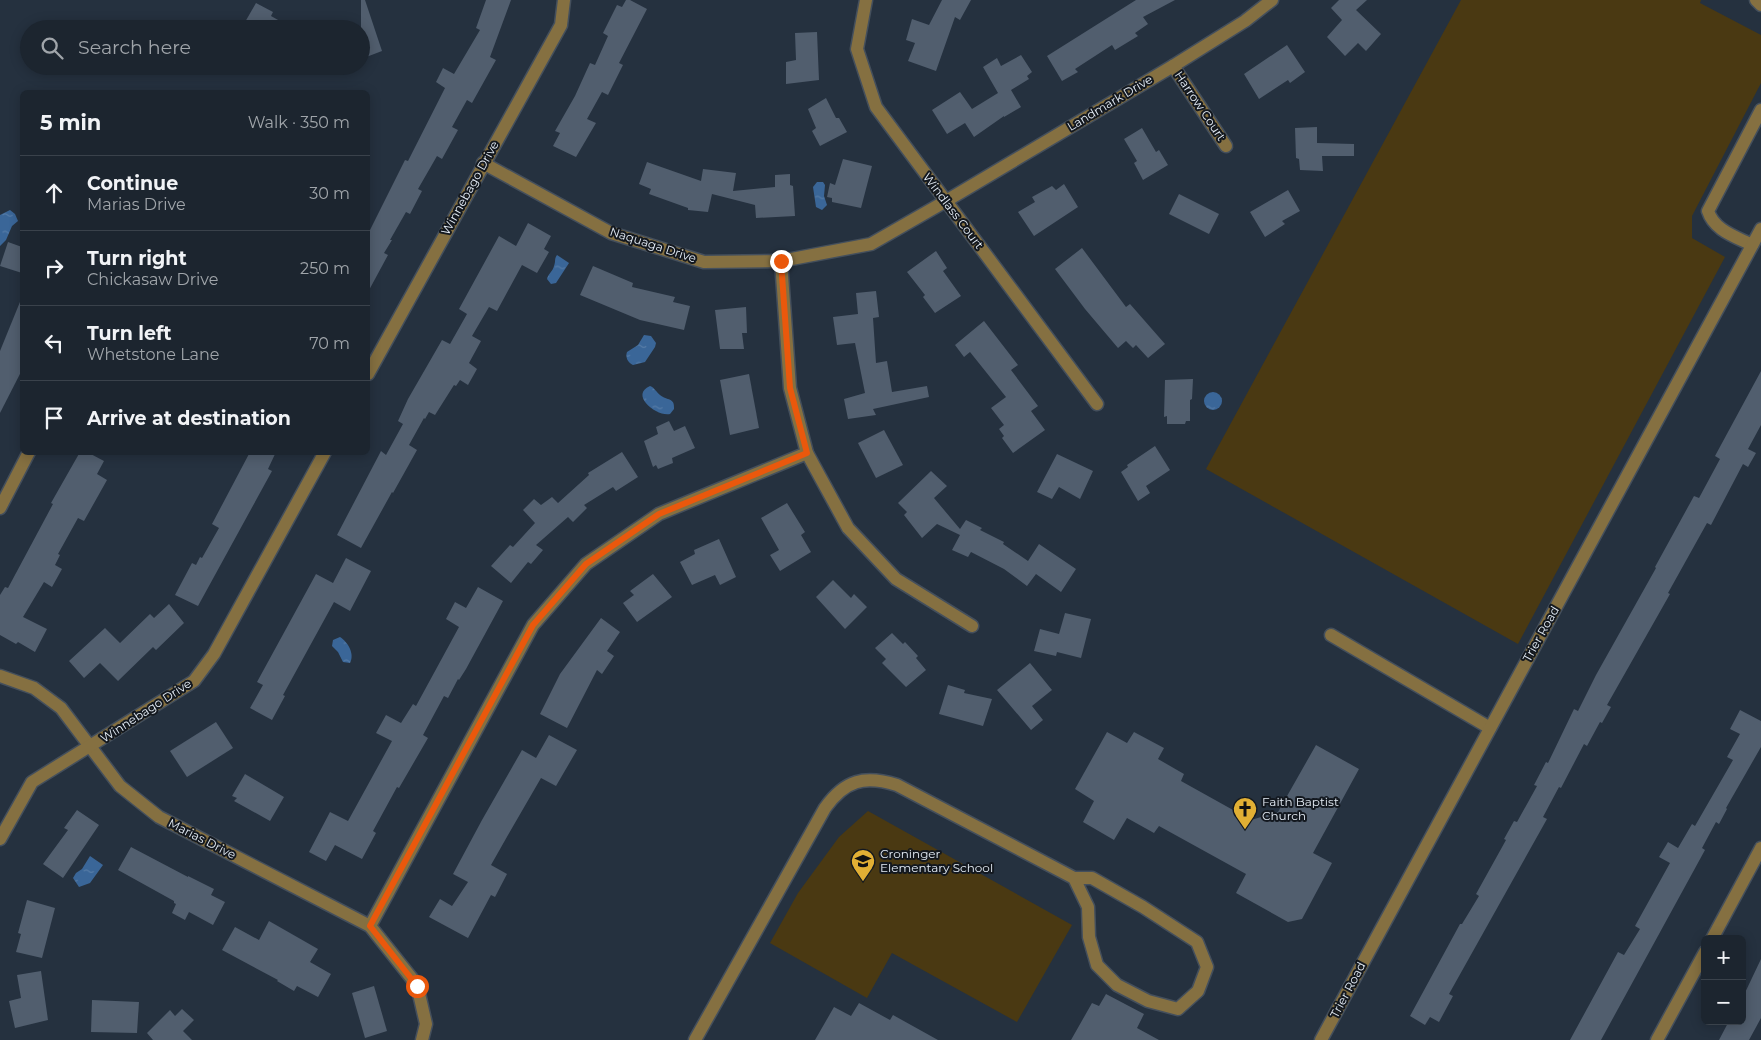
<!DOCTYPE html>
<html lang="en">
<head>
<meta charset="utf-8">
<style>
  body { margin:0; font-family:Montserrat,sans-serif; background:#29313b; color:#f1f3f6 }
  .controls { position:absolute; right:15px; bottom:15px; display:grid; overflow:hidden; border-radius:8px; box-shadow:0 2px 12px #0003 }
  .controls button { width:45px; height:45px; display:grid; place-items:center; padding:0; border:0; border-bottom:1px solid #3a424b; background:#1c252f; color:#f1f3f6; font:25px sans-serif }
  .stop { position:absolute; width:15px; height:15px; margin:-11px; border:4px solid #ea580c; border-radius:50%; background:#fff }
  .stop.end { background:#ea580c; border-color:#fff; box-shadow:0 1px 5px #0008 }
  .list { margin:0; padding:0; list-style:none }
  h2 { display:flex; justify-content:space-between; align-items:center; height:65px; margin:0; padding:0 20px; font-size:21px }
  h2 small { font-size:16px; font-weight:400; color:#a0a5aa }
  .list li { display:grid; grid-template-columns:32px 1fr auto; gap:15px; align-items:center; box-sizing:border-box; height:75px; padding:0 20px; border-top:1px solid #3a424b }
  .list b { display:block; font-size:19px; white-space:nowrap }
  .list p { margin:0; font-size:16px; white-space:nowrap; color:#a0a5aa }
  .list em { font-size:16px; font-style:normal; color:#a0a5aa }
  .icon { flex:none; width:28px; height:28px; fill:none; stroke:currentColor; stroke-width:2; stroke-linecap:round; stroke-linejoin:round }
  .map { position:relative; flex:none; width:1761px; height:1040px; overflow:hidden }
  .search { position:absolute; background:#1c252f; box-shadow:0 2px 12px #0003; left:20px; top:20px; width:350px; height:55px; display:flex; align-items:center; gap:12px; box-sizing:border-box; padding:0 18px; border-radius:28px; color:#a0a5aa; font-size:19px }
  .panel { position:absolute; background:#1c252f; box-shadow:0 2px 12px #0003; left:20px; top:90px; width:350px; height:365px; border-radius:8px }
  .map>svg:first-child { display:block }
  .park { fill:#4a3912 }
  .water { fill:url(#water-ripples) }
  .building { fill:#515e6e }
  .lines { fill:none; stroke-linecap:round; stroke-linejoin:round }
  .minor-casing { stroke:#444f5c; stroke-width:15 }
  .minor { stroke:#857041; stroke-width:12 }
  .route { stroke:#ea580c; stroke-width:6 }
  .labels { text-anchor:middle; stroke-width:4; stroke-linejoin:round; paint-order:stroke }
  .street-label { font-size:12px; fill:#e4ecf5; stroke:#13181f }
  .poi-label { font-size:12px; fill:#e4ecf5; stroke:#13181f; text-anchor:start }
</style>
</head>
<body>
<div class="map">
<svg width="1761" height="1040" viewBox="0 0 1761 1040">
  <defs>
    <pattern id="water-ripples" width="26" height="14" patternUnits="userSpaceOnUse" patternTransform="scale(1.25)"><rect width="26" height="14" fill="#3a6698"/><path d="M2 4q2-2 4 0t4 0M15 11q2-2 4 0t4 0" fill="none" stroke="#567ca7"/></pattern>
  </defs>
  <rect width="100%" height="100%" fill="#25313f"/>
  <!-- park -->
  <g class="park">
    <path d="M1461 0H1701L1700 3 1761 35V83L1692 216V238L1725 257 1518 644 1206 469Z"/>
    <path d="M868 811 1072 925 1017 1022 892 953 867 998 770 943 798 893 839 837Z"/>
  </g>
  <!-- water -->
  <g class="water">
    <path d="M817 182H823L825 185 824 196 827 205 822 210 816 207 813 187Z"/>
    <path d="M10 210 15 214 18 221 12 226 6 240 0 246V215Z"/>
    <path d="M557 255 569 263 556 283 551 284 547 279C548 274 553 271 554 266 556 261 554 259 557 255Z"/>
    <path d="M644 335 651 336 656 343 655 347 645 362 633 365C628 363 625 357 627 352L638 345Z"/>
    <path d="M650 386C655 388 656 392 660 395 667 401 675 397 674 409L670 414C657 417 629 395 650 386Z"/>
    <circle cx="1213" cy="401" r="9"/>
    <path d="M340 637C348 642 355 654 350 663L343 662 338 652 332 646 333 640Z"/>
    <path d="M90 856 103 865 90 883 79 887 73 878 76 873 82 869Z"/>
  </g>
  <!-- building -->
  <g class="building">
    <path d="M361 0H365L382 51 361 59Z"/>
    <path d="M486 0H511L490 57 496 60 472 103 467 100 452 127 458 130 442 159 437 156 418 189 422 191 410 214 406 212 390 240H392L384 253 388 255 368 292V234L405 160 408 161 445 88 436 82 443 68 454 74 480 30 476 28Z"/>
    <path d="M626 0H630L647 9 619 63 623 65 608 95 602 92 587 119 596 123 576 157 553 146 560 133 555 131 575 96 590 63 595 65 608 36 603 33 617 5 622 7Z"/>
    <path d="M942 0H971L960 20 955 17 936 71 908 61 915 43 906 40 912 19 929 25Z"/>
    <path d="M1136 0H1175L1143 17 1148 24 1135 33 1138 36 1115 50 1112 45 1075 69 1078 72 1062 81 1047 56Z"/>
    <path d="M1339 0H1367L1356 10 1381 34 1366 51 1358 43 1345 56 1327 37 1342 20 1331 8Z"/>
    <path d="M256 3 273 12 271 16 294 29H241Z"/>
    <path d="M817 32 819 80 786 84V62L796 60 795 33Z"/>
    <path d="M1287 45 1305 72 1290 83 1288 80 1259 99 1244 74Z"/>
    <path d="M1021 55 1032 72 1027 76 1029 79 1011 90 1021 107 1004 117V116L974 137 965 123 947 134 932 110 960 92 972 109 998 93 983 67 997 58 1001 66Z"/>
    <path d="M826 98 836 118H839L847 132 820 146 812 131 816 128 808 109Z"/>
    <path d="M1317 127V143L1354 144V156H1322L1323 171 1300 170 1299 159 1296 158 1295 128Z"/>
    <path d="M1142 128 1156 152 1159 150 1168 165 1143 180 1134 163 1137 161 1124 139Z"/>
    <path d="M843 159 872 166 861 208 832 202V198L827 197 830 183 835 185Z"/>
    <path d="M647 162 701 181 703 169 736 173 733 191 775 187V175L790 174V185L793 186 795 216 756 218 755 205 712 194 708 212 688 210V208L649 194 651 189 639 184Z"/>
    <path d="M1064 184 1078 207 1034 236 1018 212 1035 202 1032 197 1052 186 1056 190Z"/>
    <path d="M1288 190 1300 211 1282 221 1285 224 1265 237 1250 212Z"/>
    <path d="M1179 194 1219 214 1209 234 1169 214Z"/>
    <path d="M528 223 551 236 544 249 549 252 537 273 522 265 497 311 489 307 472 336 481 341 469 363 477 369 468 385 460 380 456 386 454 385 435 415 429 412 425 419 424 418 409 445 417 450 393 493 392 492 361 548 337 535 381 451 386 455 403 424 398 421 408 399 442 340 450 344 467 314 459 309 499 236 516 246Z"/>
    <path d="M8 242 22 247V273L0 266Z"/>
    <path d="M1082 248 1126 307 1130 304 1165 344 1148 358 1136 345 1133 348 1126 341 1118 348 1085 309 1055 269Z"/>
    <path d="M936 251 947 268 943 271 961 296 935 313 923 297 925 295 907 272Z"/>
    <path d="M593 266 633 283 632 287 675 297 673 302 690 306 684 330 640 320 580 295Z"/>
    <path d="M876 291 879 317 873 318 876 363 887 361 892 392 927 386 929 397 873 409 876 415 848 419 844 399 865 393 855 343 837 345 833 317 858 314 856 293Z"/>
    <path d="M22 297V370L0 413V351Z"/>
    <path d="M746 307 747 333H742L744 349H720L715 310Z"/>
    <path d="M984 321 1018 365 1011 370 1038 406 1031 411 1045 430 1013 453 1002 438 1004 436 999 429 1004 425 991 408 1006 397 970 352 964 357 955 345Z"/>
    <path d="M1761 371V425L1748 449 1756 453 1748 467 1743 464 1711 525 1707 523 1668 593 1670 594 1607 705 1611 707 1602 723 1600 722 1587 746 1584 744 1561 788 1559 787 1543 817 1547 819 1449 994 1453 996 1439 1022 1430 1017 1425 1025 1410 1016 1460 924H1462L1479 896 1476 894 1506 840 1504 839 1514 821 1517 822 1537 786 1534 785 1546 762 1548 763 1574 709 1578 711 1596 675 1656 568 1655 567 1694 496 1699 498 1720 459 1715 456Z"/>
    <path d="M749 374 759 428 730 435 720 380Z"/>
    <path d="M1193 379 1192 399 1190 400V421H1186L1185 424H1167V416L1164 417 1165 380Z"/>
    <path d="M669 421 674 431 685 426 695 448 672 458 673 463 658 469 656 465 653 467 644 441 658 434 656 427Z"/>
    <path d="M884 430 903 465 876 478 858 443Z"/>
    <path d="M1155 446 1170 470 1146 486 1150 493 1138 501 1121 472 1128 467 1127 465Z"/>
    <path d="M80 452H87L104 461 97 474 107 480 84 521 78 518 58 554 60 555 55 565 62 569 52 587 44 582 23 617 47 629 35 652 18 642 16 644 0 635V595L5 587 8 588 53 504 51 503Z"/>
    <path d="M250 452H276L268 469 272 471 198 606 175 595 192 563 196 565 200 557 202 558 219 528 212 524Z"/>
    <path d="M622 452 638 477 616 491 613 487 584 505 587 508 573 522 568 517 536 545 543 550 531 564 528 562 511 583 491 566 510 545 513 547 535 523 523 510 534 499 541 505 552 497 558 503 589 475 588 473Z"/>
    <path d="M1057 454 1093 471 1080 499 1059 487 1052 499 1037 492Z"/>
    <path d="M931 471 947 486 934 498 960 529 966 520 982 528 980 530 1004 542 1003 544 1028 561 1039 544 1076 569 1061 592 1036 574 1027 586 1004 569 971 552 968 557 952 550 960 535 937 524 922 538 904 515 907 512 898 503Z"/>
    <path d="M787 503 805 532 801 535 811 552 780 571 770 555 779 550 761 518Z"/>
    <path d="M719 539 736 577 720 585 715 575 692 585 680 562 695 554 694 550Z"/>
    <path d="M346 558 371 571 350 611 334 602 283 695 285 696 272 720 250 708 263 685 257 682 316 574 333 583Z"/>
    <path d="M653 574 672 597 637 622 623 603 634 595 630 591Z"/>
    <path d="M833 580 851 598 854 594 867 607 845 629 816 597Z"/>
    <path d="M478 587 503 601 466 669 459 680 458 679 448 698 444 696 423 735 428 738 399 788 397 787 373 831 376 833 362 859 335 845 326 861 309 852 330 812 348 821 392 741 376 733 386 715 401 723 413 704 416 706 459 627 446 619 455 602 466 608Z"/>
    <path d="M169 604 184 623 156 650 153 647 118 681 100 663 84 678 69 661 105 628 120 643 150 614 154 618Z"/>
    <path d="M1065 613 1091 619 1081 658 1057 652 1056 656 1034 651 1040 629 1059 634Z"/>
    <path d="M601 618 620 632 607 651 614 656 602 674 597 670 567 728 540 714 560 674Z"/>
    <path d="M892 633 903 644 905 642 918 656 916 658 926 670 906 687 882 663 886 659 875 648Z"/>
    <path d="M1030 663 1052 690 1032 706 1043 720 1031 730 997 690Z"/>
    <path d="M948 685 965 690 964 693 992 699 983 726 939 714Z"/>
    <path d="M1740 710 1761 721V747L1726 808 1727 809 1719 824 1716 822 1702 848 1705 850 1601 1040H1570L1618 952 1624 955 1640 929 1635 926 1670 863 1659 857 1668 842 1678 848 1692 824 1695 826 1733 760 1727 757 1740 734 1730 729Z"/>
    <path d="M216 722 233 748 187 777 170 751Z"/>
    <path d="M1107 732 1127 743 1134 732 1164 748 1158 759 1184 774 1181 781 1251 820 1278 812 1316 745 1359 769 1313 853 1332 863 1302 919 1288 922 1236 893 1246 874 1159 826 1154 833 1127 818 1114 840 1083 822 1094 801 1075 789Z"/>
    <path d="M549 735 577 750 556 786 541 778 508 835 491 865 507 874 495 897 491 895 468 938 429 917 440 899 452 906 468 882 453 874 482 820 522 750 536 758Z"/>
    <path d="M245 774 284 797 270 821 234 801 237 798 232 796Z"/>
    <path d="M77 810 99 825 63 878 43 864 68 830 64 828Z"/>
    <path d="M131 847 188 877V876L214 889 211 895 225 902 213 925 189 912 185 920 172 913 176 904 174 903V901L118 870Z"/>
    <path d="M27 900 55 908 42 958 16 952 21 934 18 933Z"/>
    <path d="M269 921 318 949 310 962 331 974 318 997 297 986 294 991 277 981 278 980 222 950 235 927 259 940Z"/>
    <path d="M1761 959V1018L1749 1040H1719L1729 1021H1742V999Z"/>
    <path d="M41 971 48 1020 15 1028 9 1001 21 998 17 975Z"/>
    <path d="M374 986 387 1031 365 1038 352 993Z"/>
    <path d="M1106 994 1144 1014 1137 1028 1159 1040H1071L1092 1003 1099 1006Z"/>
    <path d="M92 1000 139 1002 137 1033 91 1032Z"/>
    <path d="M859 1003 890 1020 893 1015 938 1040H815L834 1007 851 1016Z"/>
    <path d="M182 1009 194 1020 183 1031 192 1040H153L147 1033 170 1010 175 1016Z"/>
  </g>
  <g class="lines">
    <!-- minor casing -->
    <g class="minor-casing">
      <g id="minor">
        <path d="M866 0 857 49 876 107 1097 404"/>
        <path d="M1756 0 1761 5"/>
        <path d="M1173 66 1226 146"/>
        <path d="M483 163 611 233 704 262 781 261 871 244 946 201 1173 66 1245 21 1272 0"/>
        <path d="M1752 245C1734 236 1714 230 1708 211L1761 110"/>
        <path d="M781 261 790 388 807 453 848 528 896 579 972 626"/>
        <path d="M368 374 561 25 564 0"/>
        <path d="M0 508 29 452"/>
        <path d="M1331 635 1490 728"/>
        <path d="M0 676 34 688 61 708 120 786 159 817 370 926 417 985 426 1024 422 1040"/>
        <path d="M0 839 32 782 194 681 214 654 325 452"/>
        <path d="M370 926 533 625 586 564 659 514 807 453"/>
        <path d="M1712 939 1761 848"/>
        <path d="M695 1040 825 808C845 780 864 775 897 785L1074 878H1092L1143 907 1197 942 1207 967 1198 991 1178 1009 1148 1001 1117 985 1097 965 1089 937 1088 907 1074 878"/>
        <path d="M1321 1040 1761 229"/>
        <path d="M1657 1040 1705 952"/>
      </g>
    </g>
    <!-- minor -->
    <use href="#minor" class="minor"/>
  </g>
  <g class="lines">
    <!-- route -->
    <path class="route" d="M417 986 370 926 533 625 586 564 659 514 807 453 790 388 781 261"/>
  </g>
  <!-- icons -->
  <defs>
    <g id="church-pin" transform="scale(1.25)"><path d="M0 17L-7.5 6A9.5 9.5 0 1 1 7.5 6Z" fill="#e1af34" stroke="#13181f"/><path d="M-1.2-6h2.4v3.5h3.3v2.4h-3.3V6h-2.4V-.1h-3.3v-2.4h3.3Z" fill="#111"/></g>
    <g id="school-pin" transform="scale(1.25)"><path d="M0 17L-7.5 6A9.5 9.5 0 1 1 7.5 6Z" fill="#e1af34" stroke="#13181f"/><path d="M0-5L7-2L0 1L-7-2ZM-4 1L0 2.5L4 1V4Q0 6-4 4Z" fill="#111"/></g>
  </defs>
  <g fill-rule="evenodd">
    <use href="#church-pin" x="1245" y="809"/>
    <use href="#school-pin" x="863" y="861"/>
  </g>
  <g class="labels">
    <!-- street labels -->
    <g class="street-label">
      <text transform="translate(1110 103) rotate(-31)" y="4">Landmark Drive</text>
      <text transform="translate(1200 106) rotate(56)" y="4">Harrow Court</text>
      <text transform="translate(470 188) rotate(-61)" y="4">Winnebago Drive</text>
      <text transform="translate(953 211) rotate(53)" y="4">Windlass Court</text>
      <text transform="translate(653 245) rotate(18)" y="4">Naquaga Drive</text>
      <text transform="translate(1541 634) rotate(-61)" y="4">Trier Road</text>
      <text transform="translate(146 711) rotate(-33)" y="4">Winnebago Drive</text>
      <text transform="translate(202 839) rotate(27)" y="4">Marias Drive</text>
      <text transform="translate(1348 990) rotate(-62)" y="4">Trier Road</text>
    </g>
    <!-- poi labels -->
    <g class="poi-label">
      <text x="1262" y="806">Faith Baptist<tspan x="1262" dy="14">Church</tspan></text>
      <text x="880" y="858">Croninger<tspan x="880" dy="14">Elementary School</tspan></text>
    </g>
  </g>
</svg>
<div class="controls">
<button>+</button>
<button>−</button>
</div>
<div class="stop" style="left:417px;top:986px"></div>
<div class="stop end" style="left:781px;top:261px"></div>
<div class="search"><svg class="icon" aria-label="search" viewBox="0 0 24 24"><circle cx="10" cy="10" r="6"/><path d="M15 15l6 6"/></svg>Search here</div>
<section class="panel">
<h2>5 min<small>Walk · 350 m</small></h2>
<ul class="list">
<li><svg class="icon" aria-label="ahead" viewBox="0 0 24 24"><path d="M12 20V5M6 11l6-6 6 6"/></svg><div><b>Continue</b><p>Marias Drive</p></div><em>30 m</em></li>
<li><svg class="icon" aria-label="right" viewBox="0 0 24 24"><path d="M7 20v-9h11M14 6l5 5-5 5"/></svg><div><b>Turn right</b><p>Chickasaw Drive</p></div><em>250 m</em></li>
<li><svg class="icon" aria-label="left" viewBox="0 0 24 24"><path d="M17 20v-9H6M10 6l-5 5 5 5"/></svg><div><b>Turn left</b><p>Whetstone Lane</p></div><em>70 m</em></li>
<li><svg class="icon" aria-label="arrive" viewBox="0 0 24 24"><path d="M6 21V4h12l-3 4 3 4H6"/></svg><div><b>Arrive at destination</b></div></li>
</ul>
</section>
</div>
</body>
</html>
